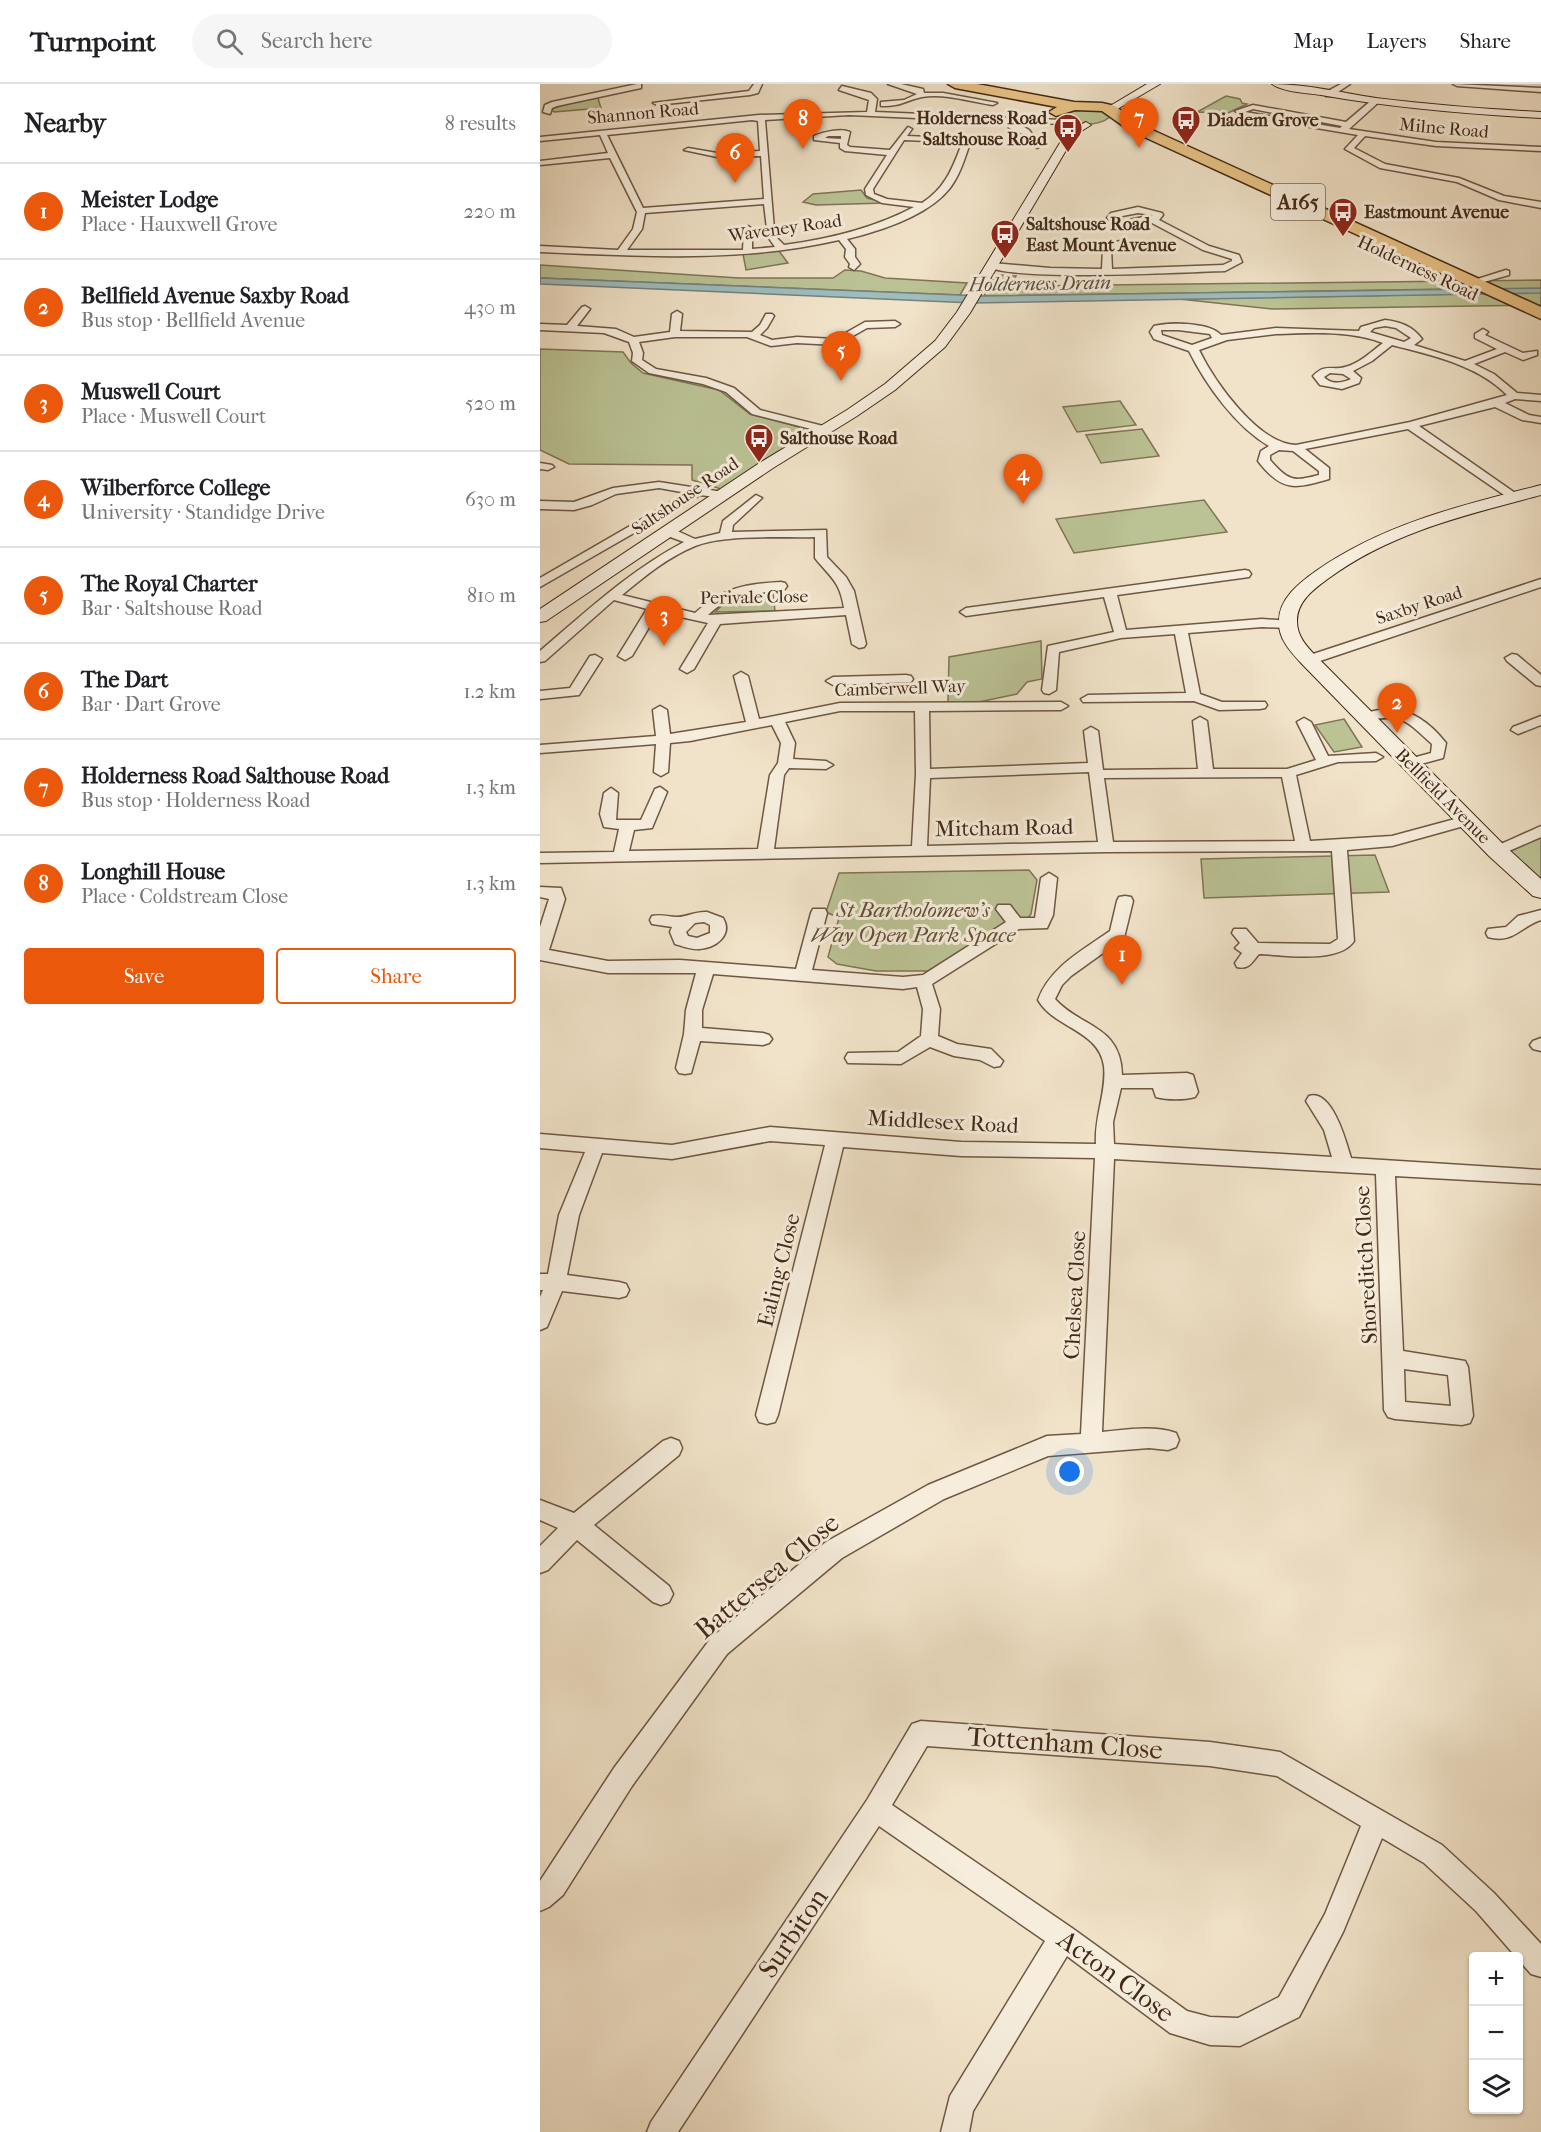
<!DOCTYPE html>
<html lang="en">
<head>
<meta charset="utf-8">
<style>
  body { margin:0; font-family:"IM FELL French Canon",serif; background:#f6f6f6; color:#202124 }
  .controls { position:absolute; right:18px; bottom:18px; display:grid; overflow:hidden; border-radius:6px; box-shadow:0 2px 4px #0004 }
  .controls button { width:54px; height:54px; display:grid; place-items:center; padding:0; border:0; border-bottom:2px solid #e0e0e0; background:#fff; color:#202124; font:30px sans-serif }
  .you { position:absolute; left:530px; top:1388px; width:21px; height:21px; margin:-15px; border:4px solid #fff; border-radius:50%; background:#1a73e8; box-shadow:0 0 0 9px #1a73e833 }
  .badge { display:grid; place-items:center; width:39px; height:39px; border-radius:50%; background:#ea580c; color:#fff; font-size:20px; font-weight:700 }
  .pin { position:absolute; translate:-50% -50px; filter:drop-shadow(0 2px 3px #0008) }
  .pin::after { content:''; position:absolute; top:32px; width:21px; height:18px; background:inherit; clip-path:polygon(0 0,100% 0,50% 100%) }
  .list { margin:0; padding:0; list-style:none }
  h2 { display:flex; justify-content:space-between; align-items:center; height:78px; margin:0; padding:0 24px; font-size:26px }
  h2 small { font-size:20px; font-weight:400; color:#757577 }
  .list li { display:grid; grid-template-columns:39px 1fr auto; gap:18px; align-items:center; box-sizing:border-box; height:96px; padding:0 24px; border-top:2px solid #e0e0e0 }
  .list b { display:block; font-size:22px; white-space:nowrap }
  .list p { margin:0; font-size:20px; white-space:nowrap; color:#757577 }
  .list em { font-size:20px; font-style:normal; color:#757577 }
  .actions { display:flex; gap:12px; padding:18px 24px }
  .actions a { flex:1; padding:14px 0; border:2px solid #ea580c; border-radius:6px; text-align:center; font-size:21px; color:#ea580c }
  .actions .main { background:#ea580c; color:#fff }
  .icon { flex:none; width:33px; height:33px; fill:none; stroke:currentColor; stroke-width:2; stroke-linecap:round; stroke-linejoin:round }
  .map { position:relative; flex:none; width:1001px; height:2048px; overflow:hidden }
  header { display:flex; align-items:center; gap:36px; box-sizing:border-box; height:84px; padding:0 30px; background:#fff; border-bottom:2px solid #e0e0e0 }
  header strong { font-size:28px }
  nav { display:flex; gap:33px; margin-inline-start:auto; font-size:21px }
  .search { width:420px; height:54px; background:#f6f6f6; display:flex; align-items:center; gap:15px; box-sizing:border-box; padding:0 21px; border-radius:33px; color:#757577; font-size:22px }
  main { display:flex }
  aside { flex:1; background:#fff }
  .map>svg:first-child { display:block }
  .green { fill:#bbc395; stroke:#7e7656; stroke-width:1.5 }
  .water { fill:#9dbdbe; stroke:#79817b; stroke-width:1.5 }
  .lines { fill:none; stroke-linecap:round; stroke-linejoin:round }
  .street-casing { stroke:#6e5743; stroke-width:3 }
  .secondary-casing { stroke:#422816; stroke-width:2 }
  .highway-casing { stroke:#422816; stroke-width:3 }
  .street { fill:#f6eddc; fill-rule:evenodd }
  .secondary { fill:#f6eddc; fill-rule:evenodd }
  .highway { fill:#e8c284; fill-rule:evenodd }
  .labels { text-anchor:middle; stroke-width:6; stroke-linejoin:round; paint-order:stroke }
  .far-street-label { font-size:18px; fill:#422816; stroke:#f6eddc }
  .far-poi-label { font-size:18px; font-weight:bold; fill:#422816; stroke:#f6eddc; text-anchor:start }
  .far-water-label { font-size:20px; font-style:italic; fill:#594d40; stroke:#f6eddc }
  .shield { fill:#f6eddc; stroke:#786351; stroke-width:1.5 }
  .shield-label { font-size:21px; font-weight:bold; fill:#422816 }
  .street-label { font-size:22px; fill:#422816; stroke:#f6eddc }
  .park-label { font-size:22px; font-style:italic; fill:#604f36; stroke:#f6eddc }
  .near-street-label { font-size:27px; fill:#422816; stroke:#f6eddc }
</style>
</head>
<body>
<header>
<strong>Turnpoint</strong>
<div class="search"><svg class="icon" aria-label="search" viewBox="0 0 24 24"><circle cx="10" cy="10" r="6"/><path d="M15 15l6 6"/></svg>Search here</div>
<nav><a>Map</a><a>Layers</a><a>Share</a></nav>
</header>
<main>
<aside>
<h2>Nearby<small>8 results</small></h2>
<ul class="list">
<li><span class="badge">1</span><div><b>Meister Lodge</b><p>Place · Hauxwell Grove</p></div><em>220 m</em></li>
<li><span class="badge">2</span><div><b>Bellfield Avenue Saxby Road</b><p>Bus stop · Bellfield Avenue</p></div><em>430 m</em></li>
<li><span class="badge">3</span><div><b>Muswell Court</b><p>Place · Muswell Court</p></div><em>520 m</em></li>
<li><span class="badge">4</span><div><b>Wilberforce College</b><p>University · Standidge Drive</p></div><em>630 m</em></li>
<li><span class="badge">5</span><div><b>The Royal Charter</b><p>Bar · Saltshouse Road</p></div><em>810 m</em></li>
<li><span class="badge">6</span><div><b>The Dart</b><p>Bar · Dart Grove</p></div><em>1.2 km</em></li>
<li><span class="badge">7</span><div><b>Holderness Road Salthouse Road</b><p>Bus stop · Holderness Road</p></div><em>1.3 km</em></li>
<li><span class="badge">8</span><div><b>Longhill House</b><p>Place · Coldstream Close</p></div><em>1.3 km</em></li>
</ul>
<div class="actions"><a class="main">Save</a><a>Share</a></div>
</aside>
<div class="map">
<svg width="1001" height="2048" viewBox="0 0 1001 2048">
  <rect width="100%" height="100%" fill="#f1e3c9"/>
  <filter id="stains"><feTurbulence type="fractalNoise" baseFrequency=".00333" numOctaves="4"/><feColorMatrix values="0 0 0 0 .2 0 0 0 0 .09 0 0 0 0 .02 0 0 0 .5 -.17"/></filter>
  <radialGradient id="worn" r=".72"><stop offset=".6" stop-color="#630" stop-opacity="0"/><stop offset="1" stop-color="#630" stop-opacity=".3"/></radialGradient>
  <!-- green -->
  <g class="green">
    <path d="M57 11 61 24 14 28 11 25Z"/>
    <path d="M686 12 700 15 702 19 707 20 688 29 657 28Z"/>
    <path d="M564 25 571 30 570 33C558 43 529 43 518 32L525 26Z"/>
    <path d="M321 106 327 114 346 119 276 121 263 118 273 110Z"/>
    <path d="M239 167 248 179 206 186 203 170Z"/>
    <path d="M0 181 199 194H293L305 186 321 187 345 194 427 199 420 211 0 194Z"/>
    <path d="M456 191 476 192 472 200H467V202H481L1001 196V221L733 225 639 215 921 210 911 205 444 212Z"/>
    <path d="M0 265 83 268 91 279 103 289 179 306 210 330 263 344 266 353 181 405 152 396V381L29 380 0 366Z"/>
    <path d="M580 317 596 341 537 348 523 323Z"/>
    <path d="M602 345 619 372 561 379 546 351Z"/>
    <path d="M664 416 687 448 534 469 516 435Z"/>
    <path d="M229 509H233L235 527 175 528C190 512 208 510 229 509Z"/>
    <path d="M501 557 502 595 487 598 477 610 439 618H408L409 573Z"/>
    <path d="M804 635 822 663 794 668 775 641Z"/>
    <path d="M1001 749V806L955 760Z"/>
    <path d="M835 771 849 808 664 814 661 775Z"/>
    <path d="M489 786 497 796 491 830 488 834H481L460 842 388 887H336L297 880 288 873 299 834 286 828 299 789Z"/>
  </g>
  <!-- water -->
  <path class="water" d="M0 194 444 212 1001 204V209L433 219 0 200Z"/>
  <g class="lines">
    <!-- street casing -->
    <g class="street-casing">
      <g id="street">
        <path d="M97 0H101V4L17 22 12 24 10 30 3 28 5 21 12 18Z"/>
        <path d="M214 0H222L218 9 210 11 117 21 113 19 209 7Z"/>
        <path d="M348 0H361L383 5 384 9H403L457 19 453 21C431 18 404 9 382 13 367 16 360 23 341 22V18L364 16 377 10Z"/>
        <path d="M801 0H810L792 12H786V8Z"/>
        <path d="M913 0 1001 4V8L917 2Z"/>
        <path d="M302 2 331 9 337 15 335 28 522 36 526 38 522 40 475 38 489 46 501 62 497 64 483 50 469 44 467 38 309 31 225 36 234 145 236 153 244 161C289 155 334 144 374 123L342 119 326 111 325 105 347 71 305 67 300 64V59L274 56V52C284 48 301 44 310 48L307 61 310 63 350 66 368 43 372 45 367 52 411 54 428 59 429 62C424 77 419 92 410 104 388 132 340 147 307 155L315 165V173L320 180 314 186 309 183 310 180 305 173 306 165 299 156C200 179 101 172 0 168V162L78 166 93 145 97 128 70 74 0 81V77L68 69 60 51 0 57V53L219 31 327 28 329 16 299 6ZM212 36 218 37 220 67 177 69 148 64 144 66 177 73 221 72 224 115 103 124 67 51ZM288 52H301V55L285 54ZM364 56 411 58 421 62C412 86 404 105 382 119L347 115 334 110 333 105ZM224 120 228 153 235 163 212 165V145L208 142 204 145 203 166H87L102 145 105 129Z"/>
        <path d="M833 15 840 17 809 45 896 58 1001 63V67L896 62 825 52 814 64 845 80 919 94 964 112 1001 118V124L959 116 917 98 840 84 805 65 818 51 704 32 695 27 713 21 806 38ZM713 25 802 42 800 44 705 28Z"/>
        <path d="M598 123 622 129 623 131 619 136 669 162 699 171 702 178 685 187C646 188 471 198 447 182L452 179 510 184 562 185 563 164C571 156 587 155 597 161 590 167 579 160 571 165L572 185 683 181 692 177V175L663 166 612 139 583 143 567 134 571 129ZM598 129 613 131 584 137 577 133Z"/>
        <path d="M966 186 969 187V191L933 201 928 198Z"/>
        <path d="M45 222 50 225 37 242 76 245 94 253 130 248 132 230 137 227 142 230 140 247 212 248 220 241 226 230H232L234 232 227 244 220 251 232 256 257 253 295 255 325 238 355 237 360 240 355 243 327 244 297 261 257 259 231 262 207 253H135L99 258 103 269 102 276 116 285 166 294 194 304 220 326 291 344 292 346 287 349 212 330 186 308 163 300 109 289 92 277 93 269 89 258 64 249 0 246V240L27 241 42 223Z"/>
        <path d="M845 236C861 238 872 242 882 255L874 261 925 277 957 265 935 254V250L943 245 948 248 945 251 983 269 997 267V271L983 276 965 268 934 280 954 290 977 309 1001 311V317L975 315 965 319 989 331 1001 333V339L982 336 955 323 879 342 978 411V415H970L868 345 765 365 789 384V395C754 405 742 408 718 377L721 367 729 362C696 343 666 301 649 267L614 255 610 248 614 242C629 238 670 238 681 251L736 244 819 247 821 243ZM845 242 856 244 871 254 864 258 830 248 834 244ZM621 246H638L670 250 672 254 652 261 622 251ZM736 250C770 249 810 246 843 259 832 267 819 280 805 283 791 287 786 279 773 292L780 301 802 305 819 299 821 294 813 287 832 277 852 261C891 271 938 281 967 311L870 338 756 361C718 360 674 297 659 266L687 256ZM790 289 803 290 811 295C802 299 791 301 784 293ZM739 366 753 367 779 387V391C752 398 749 397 730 376V371Z"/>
        <path d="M0 379 12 381 14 383 8 386 0 385Z"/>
        <path d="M119 398 183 408 189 411 183 414 160 411 0 503V494L147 409 119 404 76 410 52 421 34 426 0 425V417L34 418 73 404Z"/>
        <path d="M216 411 222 414 193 441 192 448 286 446 287 473 306 493 314 507 326 560 324 563 319 564 312 560 306 531 180 540 154 585 147 589 140 585 168 539 118 528 92 572 85 576 78 572 107 525 74 516 5 577 0 578V567C47 527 89 487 144 458L125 451V445H133L155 455 180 449 183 437ZM275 453V474C290 493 300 497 304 524L168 531C198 503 211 513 245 505L247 502 245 499 241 498C204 500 183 504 155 529L82 511C105 492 128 473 155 462 186 450 241 454 275 453Z"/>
        <path d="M705 486 709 487 711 490 709 493 577 511 586 546 722 535 752 537 753 540 747 544 722 543 648 549 660 610 682 618H725L727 621 725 624 720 625 679 626 654 617 543 618 541 615 548 611 646 609 635 550 581 554 519 568 516 606 509 610 504 609 502 606 508 562 574 548 564 513 426 532 420 528 426 524Z"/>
        <path d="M1001 495V503L774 579 769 580 762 576 764 573Z"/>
        <path d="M972 570 977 571 1001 591V602L996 601 967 577 965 574Z"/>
        <path d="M55 571 62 575 39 611 0 615V607L30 604 50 572Z"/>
        <path d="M201 588 208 592 219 635 300 619 521 618 528 622 521 626 389 627 390 685 548 679 544 647 551 643 558 647 563 686 658 685 653 637 660 633 667 637 673 685H747L776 676 757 638 764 634 771 638 788 672 836 669 843 673 836 677 798 678 756 691 770 757 852 752 926 732 933 737 931 740 852 762 807 766 814 857C799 880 744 871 719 870 712 878 709 886 697 883L695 879 702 869 695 864 700 859 692 849 694 845H706L718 859 790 860 798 855 792 767 566 768 0 779V769L74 768 79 745 64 743 60 730 64 709 71 704 78 709 76 736H101L115 705 120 703 127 708 112 744 94 746 89 767 218 765 230 691 238 679 241 659 232 641 150 657 130 659 128 688 121 692 114 688 116 660 0 669V661L116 652 113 626 120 622 127 626 130 650 206 638 194 592ZM300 627H375L376 690 372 762 234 765 244 691 249 684 286 685 293 681 286 677 253 675 255 659 245 638ZM549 688 558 758 387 762 390 694ZM742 693 755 757 573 758 564 694Z"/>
        <path d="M366 591 371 592 373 595 371 598 293 601 286 597 293 593Z"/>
        <path d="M849 624C873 626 892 641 906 659L903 674 870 683 865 682 863 679 865 676 891 669 892 660C865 635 861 629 824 637L817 633 819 630Z"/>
        <path d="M1001 632V641L978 650 971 646 973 643Z"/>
        <path d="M1001 742V753L962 770 957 772 949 767 952 764Z"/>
        <path d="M509 789 517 794 513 831 507 844 479 845 392 900 400 925 398 952 417 960 451 965 463 977 460 982 454 983 440 976 414 972 390 963 361 980 308 979 305 974 308 969 358 968 381 952 383 925 377 903 363 905 173 890 162 926V944L223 949 229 951 232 955 229 959 223 961 160 957 151 989 145 990 139 989 136 984 144 950 146 926 156 889H68L0 876V843L9 815 0 813V803L21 804 25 815 9 866 68 877 140 876 256 885 271 829 273 825H285L287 829 272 886 363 893 383 891 466 838 456 825 458 821H470L480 834H495L501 794Z"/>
        <path d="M585 812 591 813 593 817 584 854 531 892 522 901 515 915C541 944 581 941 582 991L647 989 653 991 658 1008 655 1013C644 1016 627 1016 616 1013L613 1004H581L573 1038 574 1060 792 1073 784 1046 766 1017 769 1012C792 1005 806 1057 811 1074L1001 1086V1100L855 1092 863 1267 925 1277 928 1283 933 1332 930 1339 922 1341 855 1335 848 1333 844 1326 836 1090 574 1075 562 1348C586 1346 613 1341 636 1349L639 1356 636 1363 628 1366 609 1364 508 1372 404 1415 302 1474 187 1570 92 1702 23 1811 9 1823 0 1827V1797L74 1684 171 1554 286 1458 388 1401 507 1352 541 1350 555 1074 421 1072 303 1063 238 1331 235 1338 227 1340 219 1338 216 1331 285 1061 230 1057 132 1075 62 1069 39 1131 27 1191 79 1198 86 1200 89 1206 86 1212 79 1214 22 1207 7 1243 0 1246V1213L3 1206H0V1190H8L19 1131 45 1068 0 1064V1050L132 1061 230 1043 421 1058 556 1060C554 1033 567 1007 564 982 559 946 514 944 498 916 510 883 543 866 570 847L577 817 579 813ZM864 1285 908 1291 911 1322 865 1318Z"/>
        <path d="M1001 826V836C980 843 973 860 948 853L946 849 948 845 966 843 978 832Z"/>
        <path d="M167 828 183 834C193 851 176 864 159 865 152 866 142 862 135 860L130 848 132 843 112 840 110 836 112 832C121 830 129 833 137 833 147 833 156 827 167 828ZM164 838 170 841V849L157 854 148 852 146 848 155 839Z"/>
        <path d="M1001 954V967L993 965 990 961 993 957Z"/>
        <path d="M131 1354 139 1357 142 1364 139 1371 54 1441 129 1502 133 1510 129 1518 121 1521 113 1518 37 1456 8 1486 0 1489V1462L18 1444 0 1436V1416L34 1429 123 1357Z"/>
        <path d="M381 1637 670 1658 740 1668 902 1761 954 1809 1001 1860V1893L991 1890 936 1827 884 1779 842 1754 803 1848 759 1933 700 1962 670 1961 630 1949 527 1872 433 2027 429 2048H401L410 2012 505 1857 339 1742 138 2048H107L111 2038 327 1716 372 1640ZM387 1662 670 1682 737 1692 821 1742 785 1830 739 1913 698 1934 670 1933 647 1927 532 1844 352 1721Z"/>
      </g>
    </g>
    <!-- secondary casing -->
    <g class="secondary-casing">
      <g id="secondary">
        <path d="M607 0H620L574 27 570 28 565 25Z"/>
        <path d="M732 0C767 0 802 9 836 14 891 21 946 25 1001 28V34C927 30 854 24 781 11 767 9 743 8 732 0Z"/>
        <path d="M546 38 551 41 535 51 430 229 405 263 355 306 317 332 233 384 6 537 0 538V525L221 378 307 326 345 300 395 257 417 228 526 49Z"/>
        <path d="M1001 401V411C926 431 852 448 789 494 774 505 757 517 757 537 757 552 766 562 776 572L965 762 1001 795V814L993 812 949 772 762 580C751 568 738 555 739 537 739 515 759 499 776 487 843 440 922 421 1001 401Z"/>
      </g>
    </g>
    <!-- highway casing -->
    <g class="highway-casing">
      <path id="highway" d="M408 0H437L534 18 562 19 575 22 599 40 1001 223V235L589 46 562 27 535 26 516 32 509 28 517 23 415 4Z"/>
    </g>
    <!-- street -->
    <use href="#street" class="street"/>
    <!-- secondary -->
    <use href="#secondary" class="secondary"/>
    <!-- highway -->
    <use href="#highway" class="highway"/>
  </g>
  <!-- icons -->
  <defs>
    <g id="bus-pin" transform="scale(1.5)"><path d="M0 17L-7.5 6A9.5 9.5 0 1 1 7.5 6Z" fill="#8f2418" stroke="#f6eddc"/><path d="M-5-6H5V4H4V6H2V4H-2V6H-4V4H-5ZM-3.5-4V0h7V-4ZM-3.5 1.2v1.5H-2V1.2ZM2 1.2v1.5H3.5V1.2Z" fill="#fff"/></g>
  </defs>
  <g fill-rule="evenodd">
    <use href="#bus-pin" x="646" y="36"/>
    <use href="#bus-pin" x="528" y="44"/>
    <use href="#bus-pin" x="803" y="128"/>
    <use href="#bus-pin" x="465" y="150"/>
    <use href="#bus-pin" x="219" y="354"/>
  </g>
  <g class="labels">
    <!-- far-street labels -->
    <g class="far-street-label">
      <text transform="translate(103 29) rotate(-5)" y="6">Shannon Road</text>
      <text transform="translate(904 44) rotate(5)" y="6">Milne Road</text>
      <text transform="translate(245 144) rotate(-8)" y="6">Waveney Road</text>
      <text transform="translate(878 184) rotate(25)" y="6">Holderness Road</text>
      <text transform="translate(145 412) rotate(-34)" y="6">Saltshouse Road</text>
      <text transform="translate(214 513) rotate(-1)" y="6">Perivale Close</text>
      <text transform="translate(879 521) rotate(-18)" y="6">Saxby Road</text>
      <text transform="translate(360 604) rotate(-2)" y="6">Camberwell Way</text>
      <text transform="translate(903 712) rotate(45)" y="6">Bellfield Avenue</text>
    </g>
    <!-- far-poi labels -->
    <g class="far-poi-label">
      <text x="507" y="40" text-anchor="end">Holderness Road<tspan x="507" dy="21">Saltshouse Road</tspan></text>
      <text x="667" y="42">Diadem Grove</text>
      <text x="824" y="134">Eastmount Avenue</text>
      <text x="486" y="146">Saltshouse Road<tspan x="486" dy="21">East Mount Avenue</tspan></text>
      <text x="240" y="360">Salthouse Road</text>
    </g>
    <!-- far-water labels -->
    <g class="far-water-label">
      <text transform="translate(500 199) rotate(-1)" y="7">Holderness Drain</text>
    </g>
    <!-- shield labels -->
    <rect class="shield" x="731" y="100" width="54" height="36" rx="4.5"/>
    <g class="shield-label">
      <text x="758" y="125">A165</text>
    </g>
    <!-- street labels -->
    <g class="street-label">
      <text transform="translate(464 743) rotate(-1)" y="8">Mitcham Road</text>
      <text transform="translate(403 1037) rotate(3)" y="8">Middlesex Road</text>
      <text transform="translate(825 1181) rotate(-93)" y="8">Shoreditch Close</text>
      <text transform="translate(238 1186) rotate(-76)" y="8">Ealing Close</text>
      <text transform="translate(534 1211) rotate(-87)" y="8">Chelsea Close</text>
    </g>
    <!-- park labels -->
    <g class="park-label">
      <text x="373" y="833">St Bartholomew's<tspan x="373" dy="25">Way Open Park Space</tspan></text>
    </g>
    <!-- near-street labels -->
    <g class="near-street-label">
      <text transform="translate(227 1492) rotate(-40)" y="9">Battersea Close</text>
      <text transform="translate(525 1659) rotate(4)" y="9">Tottenham Close</text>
      <text transform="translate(253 1849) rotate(-56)" y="9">Surbiton</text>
      <text transform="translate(576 1892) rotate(36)" y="9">Acton Close</text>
    </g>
  </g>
  <rect width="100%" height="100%" filter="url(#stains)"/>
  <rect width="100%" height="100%" fill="url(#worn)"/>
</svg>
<div class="controls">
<button>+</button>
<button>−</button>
<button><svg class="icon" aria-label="layers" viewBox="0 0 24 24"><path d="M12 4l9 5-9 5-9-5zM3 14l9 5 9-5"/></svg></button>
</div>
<div class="you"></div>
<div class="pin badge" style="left:582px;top:901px">1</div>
<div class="pin badge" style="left:857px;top:649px">2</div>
<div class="pin badge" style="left:124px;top:562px">3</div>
<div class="pin badge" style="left:483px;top:420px">4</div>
<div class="pin badge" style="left:301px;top:297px">5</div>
<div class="pin badge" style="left:195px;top:99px">6</div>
<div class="pin badge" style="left:599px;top:64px">7</div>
<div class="pin badge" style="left:263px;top:65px">8</div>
</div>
</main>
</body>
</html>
